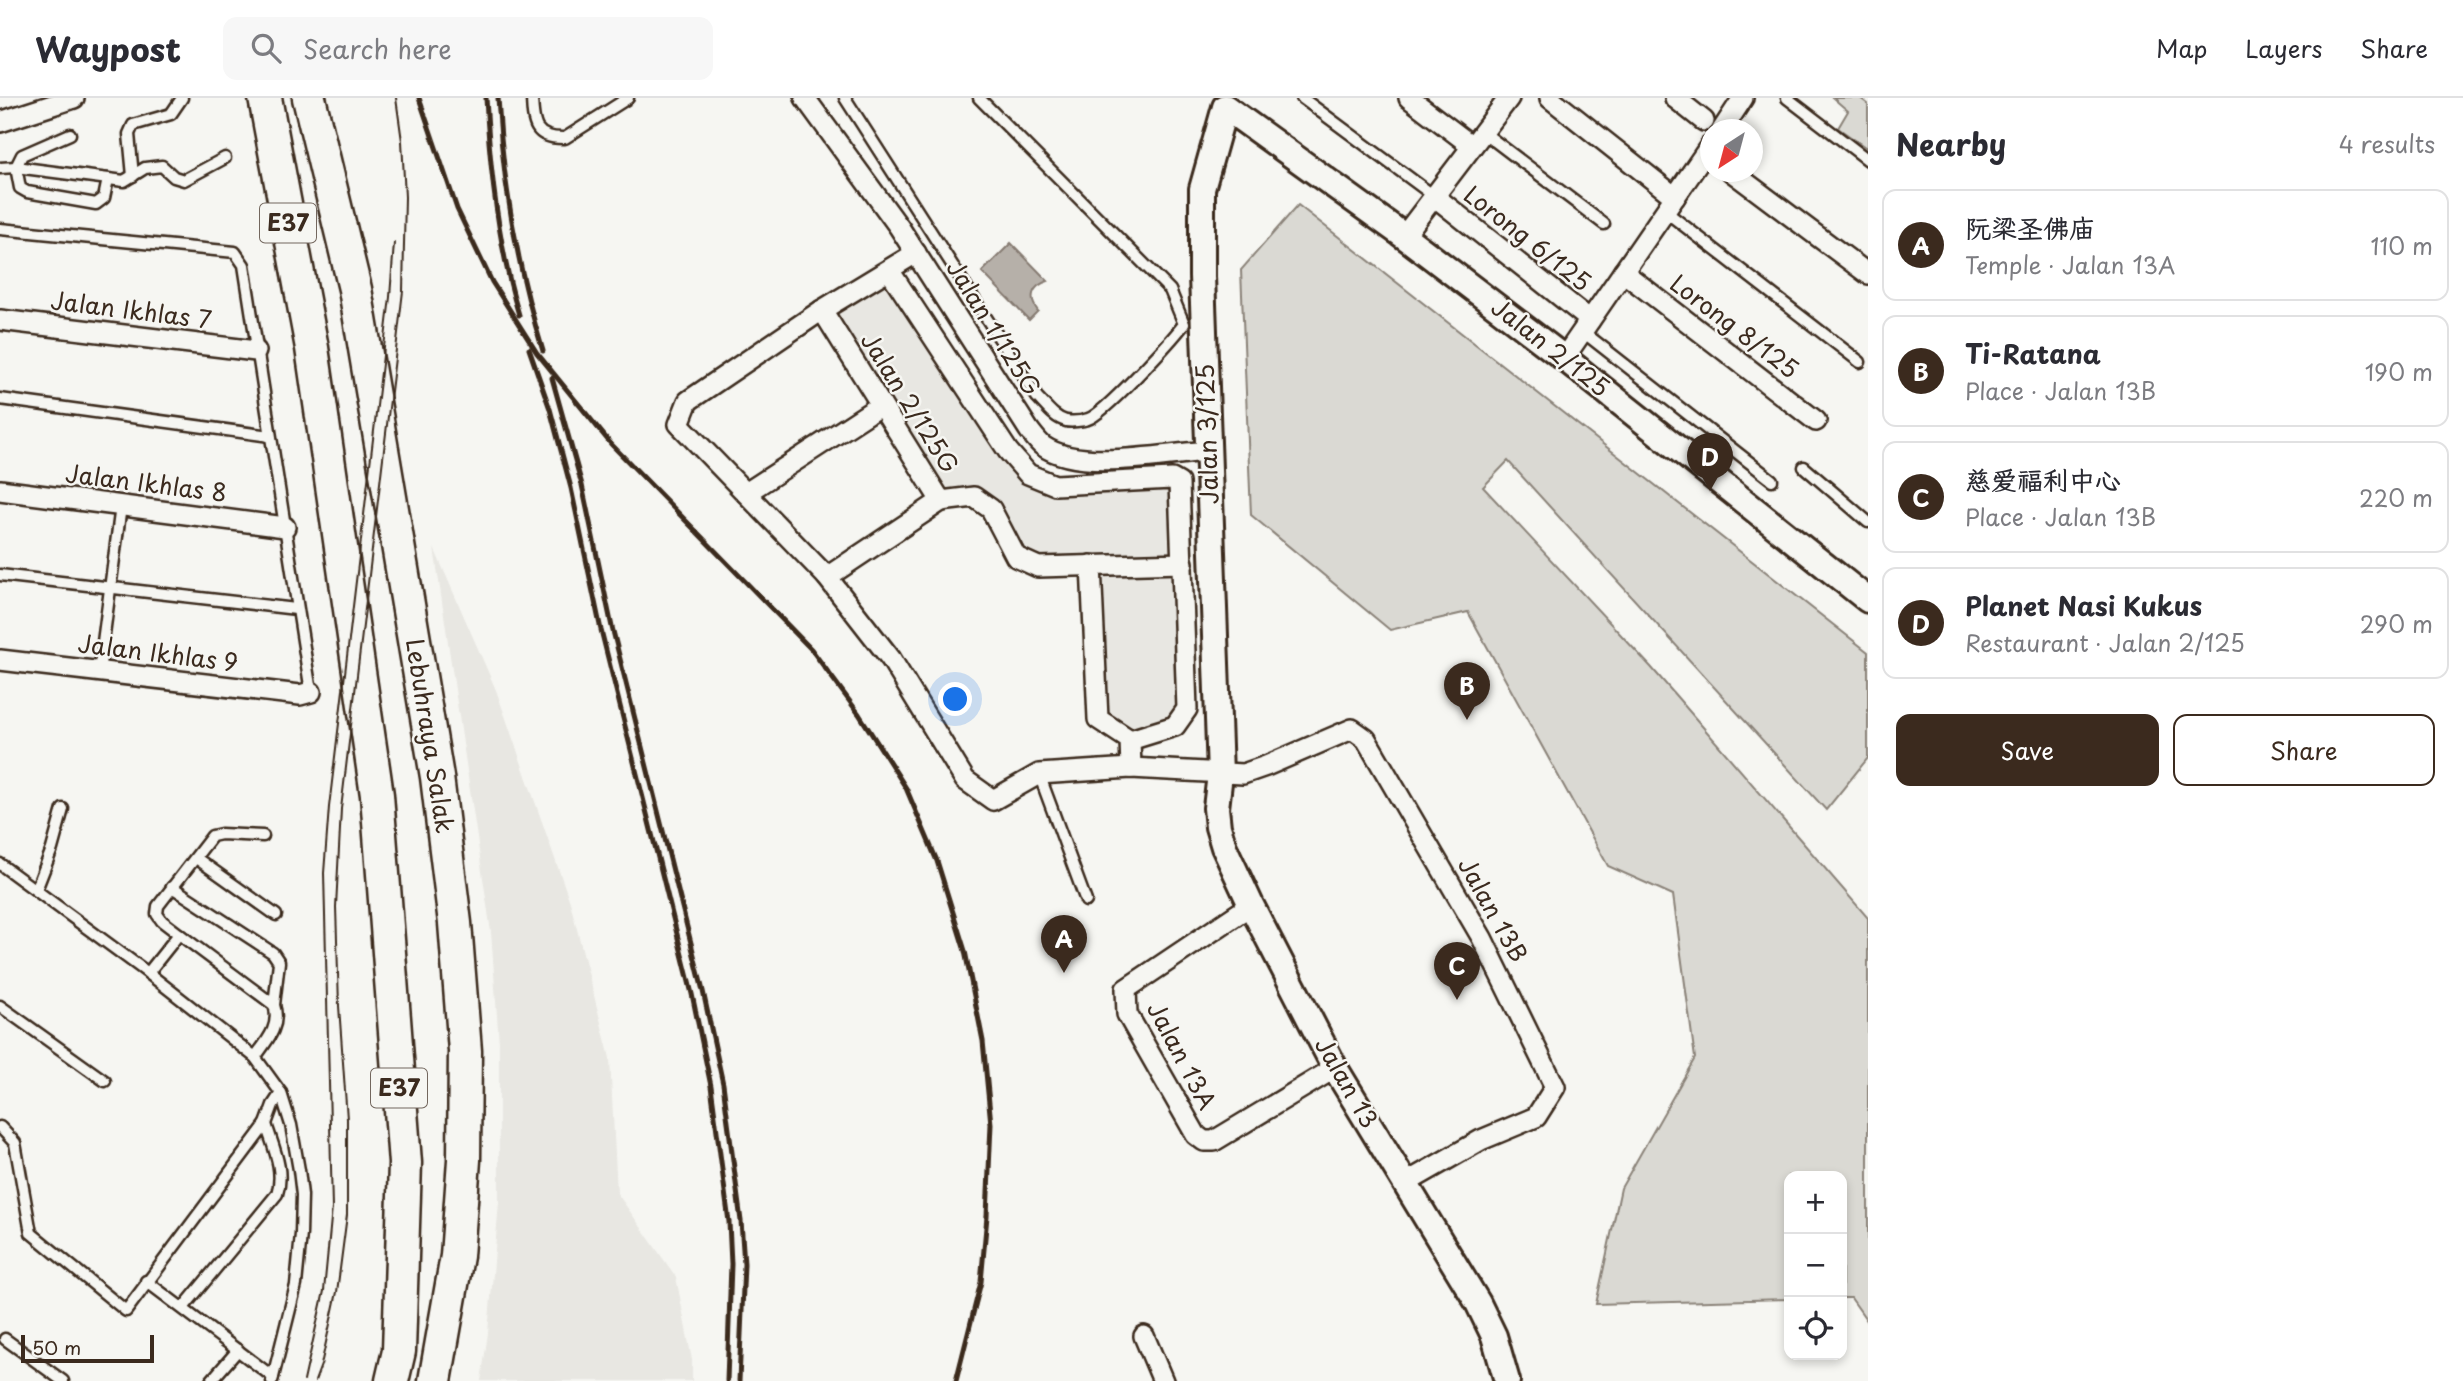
<!DOCTYPE html>
<html lang="en">
<head>
<meta charset="utf-8">
<style>
  body { margin:0; font-family:"Playpen Sans","LXGW WenKai TC",sans-serif; background:#f7f7f7; color:#2b2b33 }
  .controls { position:absolute; right:21px; bottom:21px; display:grid; overflow:hidden; border-radius:14px; box-shadow:0 4px 10px #0003 }
  .controls button { width:63px; height:63px; display:grid; place-items:center; padding:0; border:0; border-bottom:2px solid #e1e1e2; background:#fff; color:#2b2b33; font:35px sans-serif }
  .compass { position:absolute; left:1700px; top:21px; width:63px; height:63px; border-radius:50%; background:#fff; box-shadow:0 4px 10px #0003; rotate:216deg }
  .scale { position:absolute; left:21px; bottom:18px; width:133px; box-sizing:border-box; padding-left:7px; border:4px solid #3b2a1e; border-top:0; font-size:19px; line-height:24px; white-space:nowrap; color:#3b2a1e; -webkit-text-stroke:5px #f6f6f2; paint-order:stroke }
  .you { position:absolute; left:956px; top:602px; width:24px; height:24px; margin:-18px; border:5px solid #fff; border-radius:50%; background:#1a73e8; box-shadow:0 0 0 10px #1a73e833 }
  .badge { display:grid; place-items:center; width:46px; height:46px; border-radius:50%; background:#3b2a1e; color:#fff; font-size:23px; font-weight:700 }
  .pin { position:absolute; translate:-50% -58px; filter:drop-shadow(0 2px 4px #0008) }
  .pin::after { content:''; position:absolute; top:37px; width:24px; height:21px; background:inherit; clip-path:polygon(0 0,100% 0,50% 100%) }
  .list { margin:0; padding:0; list-style:none }
  h2 { display:flex; justify-content:space-between; align-items:center; height:91px; margin:0; padding:0 28px; font-size:30px }
  h2 small { font-size:23px; font-weight:400; color:#7c7c81 }
  .list li { display:grid; grid-template-columns:46px 1fr auto; gap:21px; align-items:center; box-sizing:border-box; height:112px; margin:0 14px 14px; padding:0 14px; border:2px solid #e1e1e2; border-radius:14px }
  .list b { display:block; font-size:26px; white-space:nowrap }
  .list p { margin:0; font-size:23px; white-space:nowrap; color:#7c7c81 }
  .list em { font-size:23px; font-style:normal; color:#7c7c81 }
  .actions { display:flex; gap:14px; padding:21px 28px }
  .actions a { flex:1; padding:16px 0; border:2px solid #3b2a1e; border-radius:14px; text-align:center; font-size:24px; color:#3b2a1e }
  .actions .main { background:#3b2a1e; color:#fff }
  .icon { flex:none; width:38px; height:38px; fill:none; stroke:currentColor; stroke-width:2; stroke-linecap:round; stroke-linejoin:round }
  .map { position:relative; flex:none; width:1868px; height:1283px; overflow:hidden }
  header { display:flex; align-items:center; gap:42px; box-sizing:border-box; height:98px; padding:0 35px; background:#fff; border-bottom:2px solid #e1e1e2 }
  header strong { font-size:33px }
  nav { display:flex; gap:38px; margin-inline-start:auto; font-size:24px }
  .search { width:490px; height:63px; background:#f7f7f7; display:flex; align-items:center; gap:18px; box-sizing:border-box; padding:0 24px; border-radius:14px; color:#7c7c81; font-size:26px }
  main { display:flex }
  aside { flex:1; background:#fff }
  .map>svg:first-child { display:block }
  .built { fill:#e8e7e2 }
  .green { fill:#dad9d3; stroke:#8a8278; stroke-width:2 }
  .water { fill:#b6b0a9; stroke:#857a71; stroke-width:2 }
  .lines { fill:none; stroke-linecap:round; stroke-linejoin:round }
  .service-casing { stroke:#3b2a1e; stroke-width:15 }
  .minor-casing { stroke:#3b2a1e; stroke-width:24 }
  .tertiary-casing { stroke:#3b2a1e; stroke-width:30 }
  .trunk-casing { stroke:#3b2a1e; stroke-width:37 }
  .service { stroke:#f6f6f2; stroke-width:10 }
  .minor { stroke:#f6f6f2; stroke-width:19 }
  .tertiary { stroke:#f6f6f2; stroke-width:24 }
  .trunk { stroke:#f6f6f2; stroke-width:32 }
  .tram { stroke:#3b2a1e; stroke-width:2 }
  .rail { stroke:#3b2a1e; stroke-width:5 }
  .labels { text-anchor:middle; stroke-width:5; stroke-linejoin:round; paint-order:stroke }
  .shield { fill:#f6f6f2; stroke:#73675e; stroke-width:2 }
  .shield-label { font-size:23px; font-weight:bold; fill:#3b2a1e }
  .street-label { font-size:24px; fill:#3b2a1e; stroke:#f6f6f2 }
</style>
</head>
<body>
<header>
<strong>Waypost</strong>
<div class="search"><svg class="icon" aria-label="search" viewBox="0 0 24 24"><circle cx="10" cy="10" r="6"/><path d="M15 15l6 6"/></svg>Search here</div>
<nav><a>Map</a><a>Layers</a><a>Share</a></nav>
</header>
<main>
<div class="map">
<svg width="1868" height="1283" viewBox="0 0 1868 1283">
  <rect width="100%" height="100%" fill="#f6f6f2"/>
  <filter id="ink" filterUnits="userSpaceOnUse"><feTurbulence type="fractalNoise" baseFrequency=".0143" numOctaves="2"/><feDisplacementMap in="SourceGraphic" scale="14" xChannelSelector="R" yChannelSelector="G"/><feConvolveMatrix kernelMatrix="1 2 1 2 8 2 1 2 1" color-interpolation-filters="sRGB"/></filter>
  <g filter="url(#ink)">
    <!-- built -->
    <g class="built">
      <path d="M887 181 1024 381 1174 387 1184 610 1173 626 1135 637 1104 617 1098 465 1040 466 1020 454 995 407 945 396 831 215Z"/>
      <path d="M434 450 496 592 570 804 610 960 617 1095 676 1179 692 1262V1283H481L488 1235 499 1104V945L491 834Z"/>
    </g>
    <!-- green -->
    <g class="green">
      <path d="M1833 0H1860L1868 6V51L1838 30 1848 13Z"/>
      <path d="M1298 107 1868 554V660L1826 712 1508 363 1483 389 1651 569 1868 820V1224L1851 1200H1842V1078H1789V1201L1596 1206 1621 1090 1695 960 1673 797 1608 768 1468 514 1390 532 1251 417 1241 172Z"/>
    </g>
    <!-- water -->
    <path class="water" d="M1011 145 1048 183C1032 188 1028 200 1038 213L1029 222 982 174Z"/>
    <g class="lines">
      <!-- service casing -->
      <g class="service-casing">
        <g id="service">
          <path d="M532 0C533 26 534 41 565 40L628 0"/>
          <path d="M845 0 1037 299C1046 308 1054 320 1066 323 1072 324 1082 323 1088 321 1103 317 1172 242 1184 226L1170 192 979 0"/>
          <path d="M1302 0 1434 98"/>
          <path d="M1787 0 1868 62"/>
          <path d="M1483 34 1604 126"/>
          <path d="M70 36 22 57 16 69 20 90 27 94 96 106 104 100 108 81"/>
          <path d="M0 70 16 69 124 83 145 70 162 68 174 79 184 82 225 60"/>
          <path d="M133 78 129 36 133 27 171 16 182 0"/>
          <path d="M1665 113 1860 264"/>
          <path d="M0 131 235 154 244 167 311 594"/>
          <path d="M1582 233 1772 382"/>
          <path d="M0 301 270 338"/>
          <path d="M1804 369 1868 424"/>
          <path d="M0 477 296 511"/>
          <path d="M99 574 121 408"/>
          <path d="M1039 676 1086 803"/>
          <path d="M196 760 276 817"/>
          <path d="M0 766 148 875 255 959 281 995 291 1027 299 1072 302 1097 301 1136 296 1187 272 1283"/>
          <path d="M172 789 273 855 279 864 274 907"/>
          <path d="M36 792 52 751 63 711"/>
          <path d="M179 836 274 907C281 928 267 943 255 959"/>
          <path d="M148 875 179 836 162 823 157 816 158 808 212 738 221 736 263 738"/>
          <path d="M0 908 105 983"/>
          <path d="M0 1029 15 1045 31 1135 126 1213 266 1026 273 1007 281 995"/>
          <path d="M146 1183 273 1279"/>
          <path d="M183 1210 277 1096C285 1072 273 1049 266 1026"/>
          <path d="M5 1241 63 1283"/>
          <path d="M211 1283 238 1252"/>
        </g>
      </g>
      <!-- minor casing -->
      <g class="minor-casing">
        <g id="minor">
          <path d="M805 0 899 129 1029 332C1033 337 1038 344 1043 348 1080 374 1165 356 1208 353"/>
          <path d="M1409 0 1472 48"/>
          <path d="M1550 0 1675 99"/>
          <path d="M1675 0 1704 23"/>
          <path d="M0 24 74 0"/>
          <path d="M1722 32 1743 0"/>
          <path d="M1732 74 1868 176"/>
          <path d="M1434 98 1590 222"/>
          <path d="M1404 138 1509 0"/>
          <path d="M916 155 822 212 688 303 679 326 827 479 891 561 965 682 993 702 1039 676 1131 670 1243 676 1266 668 1352 631 1366 641 1482 840 1555 989 1536 1019 1481 1042 1404 1086"/>
          <path d="M889 172 1008 353 1028 376 1055 387 1172 381 1179 385 1187 611 1175 628 1130 642"/>
          <path d="M1623 174 1816 323"/>
          <path d="M822 212 941 403 974 399 991 411 1016 459 1038 469 1183 465"/>
          <path d="M0 222 256 253"/>
          <path d="M1564 260 1710 48"/>
          <path d="M0 392 285 429"/>
          <path d="M746 395 881 307"/>
          <path d="M1091 467 1098 621 1130 642 1131 670"/>
          <path d="M827 479 941 403"/>
          <path d="M0 562 300 597 311 594"/>
          <path d="M1251 807 1126 891 1127 916 1196 1037 1204 1043H1214L1335 970"/>
          <path d="M1144 1238 1163 1283"/>
        </g>
      </g>
      <!-- tertiary casing -->
      <g class="tertiary-casing">
        <path id="tertiary" d="M1507 1283 1494 1238 1478 1205 1335 970 1251 807 1224 749 1218 729 1216 710 1220 676 1202 178V91L1225 9 1404 138 1564 260 1868 502"/>
      </g>
      <!-- trunk casing -->
      <g class="trunk-casing">
        <g id="trunk">
          <path d="M265 0 312 250 377 697 405 1065 399 1253 392 1283"/>
          <path d="M309 0 355 191 437 679 455 825 465 953 464 1062 457 1158 435 1283"/>
        </g>
      </g>
      <!-- service -->
      <use href="#service" class="service"/>
      <!-- minor -->
      <use href="#minor" class="minor"/>
      <!-- tertiary -->
      <use href="#tertiary" class="tertiary"/>
      <!-- trunk -->
      <use href="#trunk" class="trunk"/>
      <!-- tram -->
      <g class="tram">
        <path d="M304 1283 324 1193 332 1110 324 775 329 709 390 199 394 145"/>
        <path d="M315 1283 321 1267 337 1194 347 1117V1021L339 908 336 809 341 711 403 193 405 99 402 43 396 0"/>
      </g>
      <!-- rail -->
      <g class="rail">
        <path d="M419 0 457 111 492 184 537 255 611 346 811 551 859 616 906 690 937 763 965 853 983 943 991 1026 987 1118 981 1184 956 1283"/>
        <path d="M486 0C490 73 498 148 519 217"/>
        <path d="M498 0C503 88 517 169 543 253"/>
        <path d="M529 251 550 311 571 390 601 532 692 896 711 988 729 1124 731 1166 727 1283"/>
        <path d="M552 280 582 387 612 529 703 893 723 986 741 1123 744 1166 739 1283"/>
      </g>
    </g>
  </g>
  <g class="labels">
    <!-- shield labels -->
    <g class="shield">
      <rect x="260" y="105.5" width="56" height="39" rx="5"/>
      <rect x="371" y="970.5" width="56" height="39" rx="5"/>
    </g>
    <g class="shield-label">
      <text x="288" y="133">E37</text>
      <text x="399" y="998">E37</text>
    </g>
    <!-- street labels -->
    <g class="street-label">
      <text transform="translate(1527 141) rotate(38)" y="8">Lorong 6/125</text>
      <text transform="translate(131 213) rotate(7)" y="8">Jalan Ikhlas 7</text>
      <text transform="translate(1734 229) rotate(37)" y="8">Lorong 8/125</text>
      <text transform="translate(993 230) rotate(58)" y="8">Jalan 1/125G</text>
      <text transform="translate(1550 250) rotate(38)" y="8">Jalan 2/125</text>
      <text transform="translate(909 305) rotate(58)" y="8">Jalan 2/125G</text>
      <text transform="translate(1208 336) rotate(-92)" y="8">Jalan 3/125</text>
      <text transform="translate(146 386) rotate(7)" y="8">Jalan Ikhlas 8</text>
      <text transform="translate(158 556) rotate(7)" y="8">Jalan Ikhlas 9</text>
      <text transform="translate(429 638) rotate(81)" y="8">Lebuhraya Salak</text>
      <text transform="translate(1492 812) rotate(61)" y="8">Jalan 13B</text>
      <text transform="translate(1181 958) rotate(62)" y="8">Jalan 13A</text>
      <text transform="translate(1346 985) rotate(60)" y="8">Jalan 13</text>
    </g>
  </g>
</svg>
<div class="controls">
<button>+</button>
<button>−</button>
<button><svg class="icon" aria-label="locate" viewBox="0 0 24 24"><circle cx="12" cy="12" r="6"/><path d="M12 2v4M12 18v4M2 12h4M18 12h4"/></svg></button>
</div>
<svg class="compass" viewBox="-18 -18 36 36"><path d="M0-13l5 13h-10z" fill="#e53935"/><path d="M0 13l5-13h-10z" fill="#7c7c81"/></svg>
<div class="scale">50 m</div>
<div class="you"></div>
<div class="pin badge" style="left:1064px;top:875px">A</div>
<div class="pin badge" style="left:1467px;top:622px">B</div>
<div class="pin badge" style="left:1457px;top:902px">C</div>
<div class="pin badge" style="left:1710px;top:393px">D</div>
</div>
<aside>
<h2>Nearby<small>4 results</small></h2>
<ul class="list">
<li><span class="badge">A</span><div><b>阮梁圣佛庙</b><p>Temple · Jalan 13A</p></div><em>110 m</em></li>
<li><span class="badge">B</span><div><b>Ti-Ratana</b><p>Place · Jalan 13B</p></div><em>190 m</em></li>
<li><span class="badge">C</span><div><b>慈爱福利中心</b><p>Place · Jalan 13B</p></div><em>220 m</em></li>
<li><span class="badge">D</span><div><b>Planet Nasi Kukus</b><p>Restaurant · Jalan 2/125</p></div><em>290 m</em></li>
</ul>
<div class="actions"><a class="main">Save</a><a>Share</a></div>
</aside>
</main>
</body>
</html>
